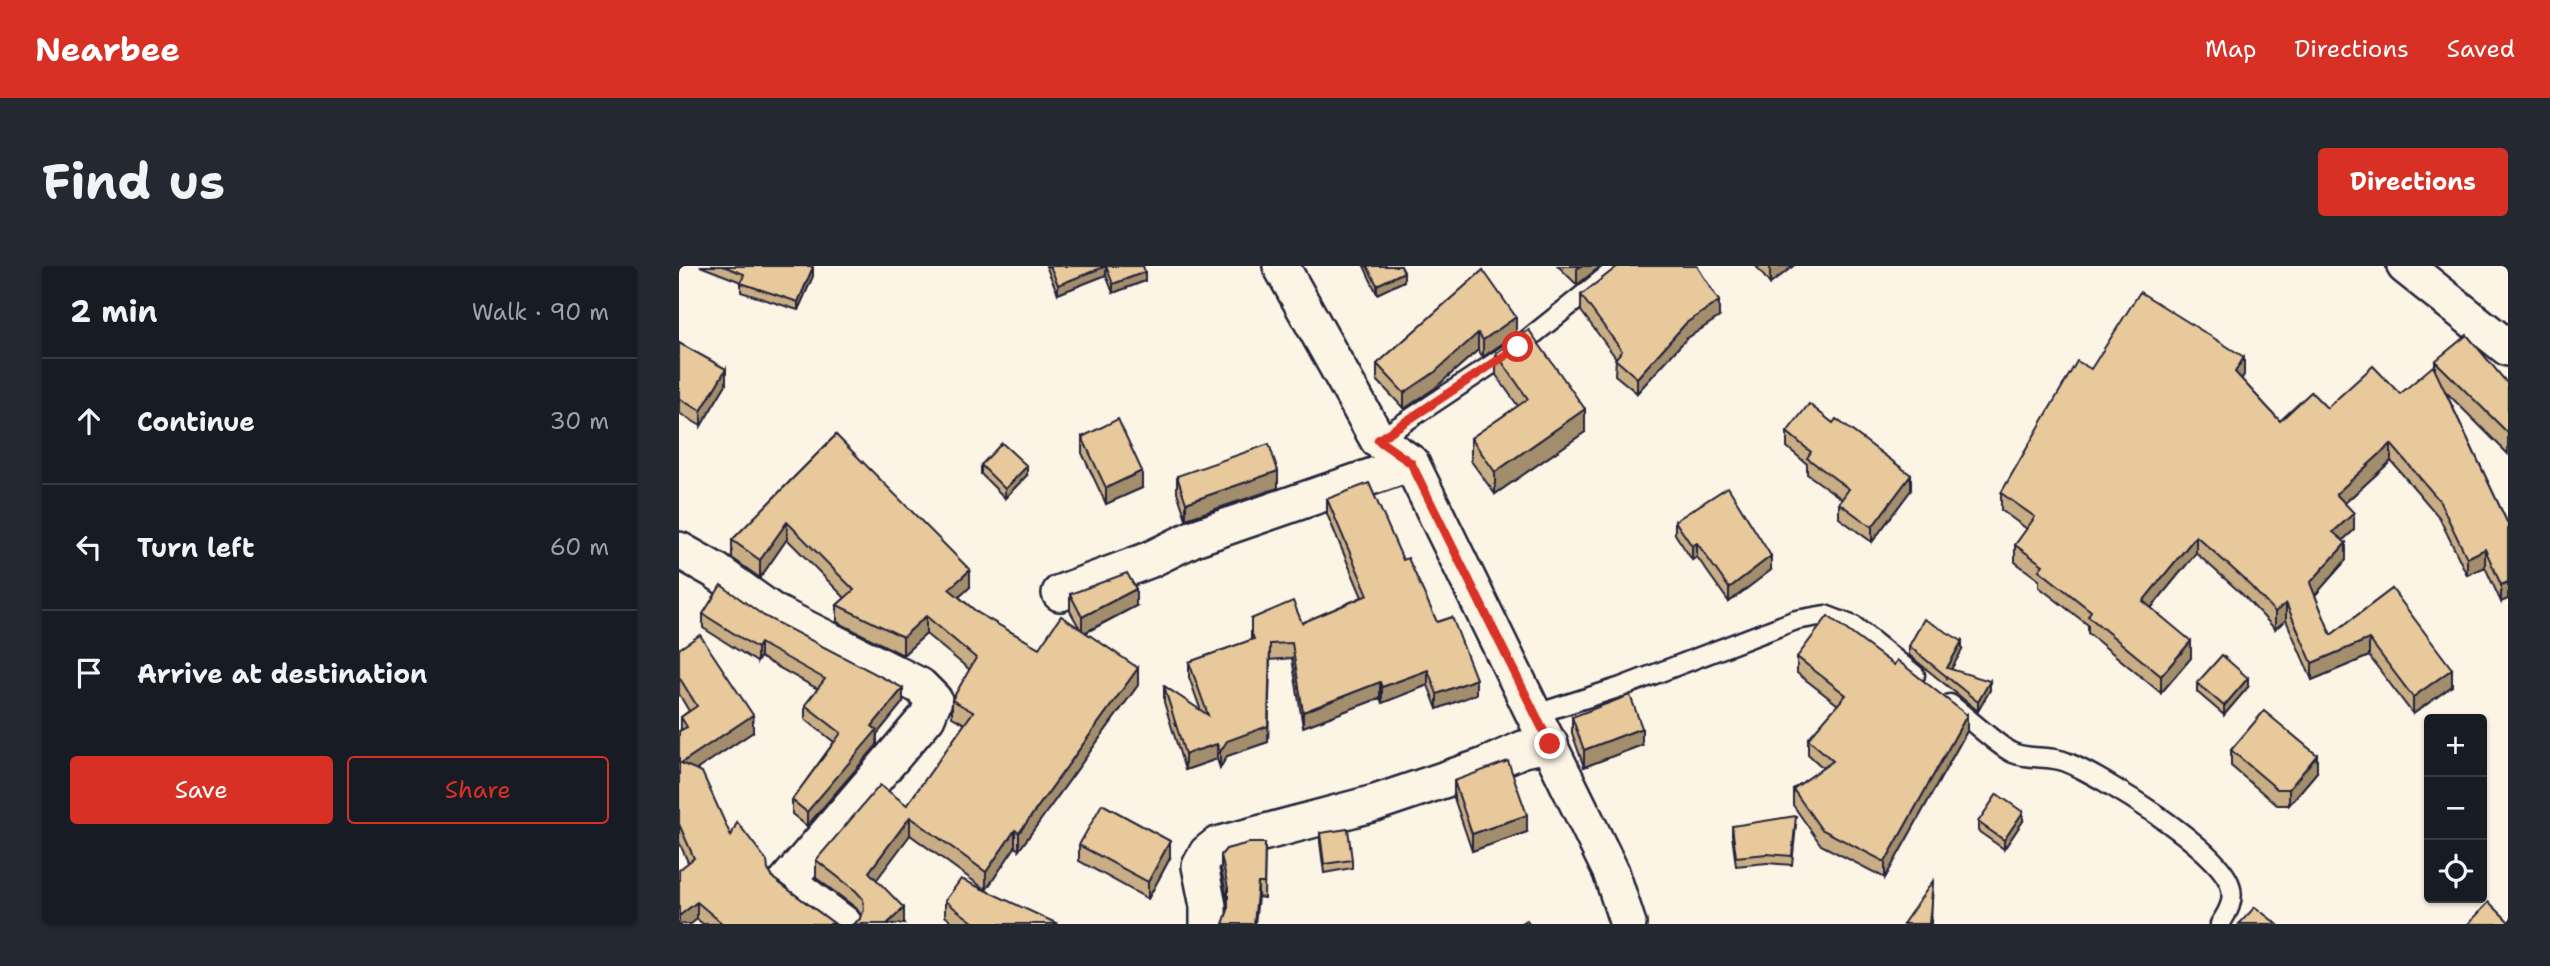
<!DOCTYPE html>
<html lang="en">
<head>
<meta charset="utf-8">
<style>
  body { margin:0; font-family:"Shantell Sans",sans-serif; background:#242831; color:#f1f3f6 }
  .controls { position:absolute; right:21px; bottom:21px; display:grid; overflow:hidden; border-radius:7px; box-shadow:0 2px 5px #0004 }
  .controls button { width:63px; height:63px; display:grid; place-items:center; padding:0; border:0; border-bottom:2px solid #363941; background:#171b24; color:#f1f3f6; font:35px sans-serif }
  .stop { position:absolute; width:21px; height:21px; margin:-16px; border:5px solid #d93025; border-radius:50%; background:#fff }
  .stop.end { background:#d93025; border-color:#fff; box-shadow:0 2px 7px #0008 }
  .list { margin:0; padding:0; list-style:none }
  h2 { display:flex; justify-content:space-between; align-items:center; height:91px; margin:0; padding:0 28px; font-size:30px }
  h2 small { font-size:23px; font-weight:400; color:#9ea1a6 }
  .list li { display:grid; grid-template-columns:46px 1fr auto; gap:21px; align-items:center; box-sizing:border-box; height:126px; padding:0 28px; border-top:2px solid #363941 }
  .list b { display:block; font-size:26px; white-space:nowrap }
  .list em { font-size:23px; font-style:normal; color:#9ea1a6 }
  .actions { display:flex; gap:14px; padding:21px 28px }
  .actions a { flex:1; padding:16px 0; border:2px solid #d93025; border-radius:7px; text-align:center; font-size:24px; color:#d93025 }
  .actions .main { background:#d93025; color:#fff }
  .icon { flex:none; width:38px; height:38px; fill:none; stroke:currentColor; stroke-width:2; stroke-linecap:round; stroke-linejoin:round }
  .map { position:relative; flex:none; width:1829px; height:658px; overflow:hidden; border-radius:7px }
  header { display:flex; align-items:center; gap:42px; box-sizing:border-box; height:98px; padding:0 35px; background:#d93025; color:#fff }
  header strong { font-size:33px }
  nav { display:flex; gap:38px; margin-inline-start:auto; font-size:24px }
  .intro { display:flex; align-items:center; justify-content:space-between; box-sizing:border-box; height:168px; padding:0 42px }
  h1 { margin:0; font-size:49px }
  .button { padding:18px 32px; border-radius:7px; background:#d93025; color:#fff; font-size:24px; font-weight:700 }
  main { display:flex; gap:42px; padding:0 42px }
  aside { flex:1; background:#171b24; border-radius:7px; box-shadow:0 2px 5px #0004 }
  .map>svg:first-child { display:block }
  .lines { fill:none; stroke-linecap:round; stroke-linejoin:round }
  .lane-casing { stroke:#22223b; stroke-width:23 }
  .street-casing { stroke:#22223b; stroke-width:40 }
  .lane { stroke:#fcf5e5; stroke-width:18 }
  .street { stroke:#fcf5e5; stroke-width:35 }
  .wall { fill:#c8ad85; stroke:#22223b; stroke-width:2 }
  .shaded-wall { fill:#a28d6c; stroke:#22223b; stroke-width:2 }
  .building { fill:#e8c99b; stroke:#22223b; stroke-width:2 }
  .route { stroke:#d93025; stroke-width:9 }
</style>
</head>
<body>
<header>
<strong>Nearbee</strong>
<nav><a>Map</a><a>Directions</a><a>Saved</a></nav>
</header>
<div class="intro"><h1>Find us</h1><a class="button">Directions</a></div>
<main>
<aside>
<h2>2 min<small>Walk · 90 m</small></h2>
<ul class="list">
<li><svg class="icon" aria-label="ahead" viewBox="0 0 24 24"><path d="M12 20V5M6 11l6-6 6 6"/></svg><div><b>Continue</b></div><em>30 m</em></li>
<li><svg class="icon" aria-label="left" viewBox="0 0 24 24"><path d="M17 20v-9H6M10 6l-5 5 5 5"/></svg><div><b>Turn left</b></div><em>60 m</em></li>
<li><svg class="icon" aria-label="arrive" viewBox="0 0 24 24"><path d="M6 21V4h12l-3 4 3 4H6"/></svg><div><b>Arrive at destination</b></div></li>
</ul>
<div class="actions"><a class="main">Save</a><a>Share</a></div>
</aside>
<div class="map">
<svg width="1829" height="658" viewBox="0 0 1829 658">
  <rect width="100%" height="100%" fill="#fcf5e5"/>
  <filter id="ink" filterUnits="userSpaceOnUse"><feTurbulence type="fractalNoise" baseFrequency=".0143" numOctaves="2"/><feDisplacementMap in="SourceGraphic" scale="14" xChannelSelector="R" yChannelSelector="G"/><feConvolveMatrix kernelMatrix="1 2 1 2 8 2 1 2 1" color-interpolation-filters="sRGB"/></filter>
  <g filter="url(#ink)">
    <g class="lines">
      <!-- lane casing -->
      <g class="lane-casing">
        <g id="lane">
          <path d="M699 174 839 81 940 0"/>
          <path d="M1271 438C1285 448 1321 482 1334 487 1350 494 1371 489 1387 496 1424 511 1539 582 1551 619 1556 634 1549 646 1541 658"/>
          <path d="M857 448 942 421 1117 354 1146 349 1175 360 1236 409"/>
        </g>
      </g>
      <!-- street casing -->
      <g class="street-casing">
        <g id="street">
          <path d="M602 0 699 174 732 197 932 606 949 658"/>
          <path d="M1726 0 1829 82"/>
          <path d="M0 284 37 305 94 346 241 420 255 434 248 451 108 615 165 658"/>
          <path d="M381 327 470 294 515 272 732 197"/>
          <path d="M529 658V640L521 600 528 587 538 579 696 537 803 501 844 483 871 478"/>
        </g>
      </g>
      <!-- lane -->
      <use href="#lane" class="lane"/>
      <!-- street -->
      <use href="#street" class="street"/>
    </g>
    <!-- wall -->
    <g class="wall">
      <path d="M21 0H131L134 10 119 44 62 26V16Z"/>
      <path d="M367 0H464L466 15 434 27 427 9 379 28Z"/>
      <path d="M685 0H722L725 15 698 28Z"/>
      <path d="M879 0H922L898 19Z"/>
      <path d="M1077 0H1114L1091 18Z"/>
      <path d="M804 4 837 68 804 91 799 84 756 122 725 143 698 114V98Z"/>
      <path d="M902 29 1040 51 1007 73 958 127 936 109 937 92 902 45Z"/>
      <path d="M0 77 47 118 22 160 0 147Z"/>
      <path d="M817 87 906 166 816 228 792 195V172L839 140 817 109Z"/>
      <path d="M1756 95 1829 118V188L1766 125 1829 258 1822 336 1806 301 1788 309 1760 251 1712 195 1666 237 1675 264 1664 274 1667 294 1636 329 1652 369 1713 323 1773 420 1734 448 1690 390 1633 414 1607 354 1596 363 1563 328 1517 287 1472 342 1512 392 1482 427 1409 367V359L1360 321V314L1336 296V279L1348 263 1322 244V227L1565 109 1562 113 1601 155 1648 142 1721 128 1756 105Z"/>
      <path d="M1108 166 1232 224 1193 276 1160 252V237L1163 233 1128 208V198L1108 181Z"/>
      <path d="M157 169 291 321 280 331 299 347 360 382 401 363 391 345V328L457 340 406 367 459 419 340 584 336 581 307 624 231 569 197 614 225 658 181 653 182 649 177 642 137 612V594L228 539 286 458 273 451V434L291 404 247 368 224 389 158 356V339L166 332 108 273 81 312 53 292V274Z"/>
      <path d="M403 171 463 222 427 238 403 187Z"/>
      <path d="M302 199 348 209 326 232 302 208Z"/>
      <path d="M498 210 599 222 507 253 498 226Z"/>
      <path d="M648 233 724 294 797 428 758 443 749 419 703 437 701 432 624 461 613 392 591 394 589 476 548 490 541 502 538 493 506 504 485 436V420L522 445 510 411V396L572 374V353L623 357 683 331 648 248Z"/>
      <path d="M996 255 1092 304 1050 336 1018 291 1013 294 996 268Z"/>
      <path d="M24 348 85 350 224 436 198 468V479L128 560 113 548V534L155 476 126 453V439L139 423 81 391 78 396 24 362Z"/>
      <path d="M1230 380 1283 384 1272 403 1311 424 1299 445 1230 389Z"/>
      <path d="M0 383 74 466 18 503 52 570 89 604 95 613 156 658H24L18 653 9 596 0 576V465L2 464V451L10 445 0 428Z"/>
      <path d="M1118 391 1288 465 1206 612 1142 579 1114 539V523L1144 502 1129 488V473L1159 439 1118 407Z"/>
      <path d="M1518 417 1569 421 1545 449 1518 426Z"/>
      <path d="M893 451 963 479 905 501 893 467Z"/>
      <path d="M1552 484 1638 506 1610 539H1598L1552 500Z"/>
      <path d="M775 515 848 566 793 585 775 532Z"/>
      <path d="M1344 555 1325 583 1299 565V556Z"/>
      <path d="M1117 559 1113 599 1088 597 1057 600 1053 569V560Z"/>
      <path d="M641 567 673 594V602L645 607 641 576Z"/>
      <path d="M586 577 585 632 579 631 549 644V636L542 603V589Z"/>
      <path d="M400 579 491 592 469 633 400 595Z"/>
      <path d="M266 635 379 658H276L266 650Z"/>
    </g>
    <!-- shaded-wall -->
    <g class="shaded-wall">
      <path d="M427 0V9L379 28V19Z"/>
      <path d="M902 0H922L898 19V3Z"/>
      <path d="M1092 0H1114L1091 18V1Z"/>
      <path d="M134 1V10L119 44V36Z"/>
      <path d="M466 6V15L434 27V18Z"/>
      <path d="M725 6V15L698 28V19Z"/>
      <path d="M1040 35V51L1007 73 958 127V112L1007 57Z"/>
      <path d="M837 51V68L804 91V74Z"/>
      <path d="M799 67V84L756 122 725 143V127Z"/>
      <path d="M1565 91V109L1556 123V106Z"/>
      <path d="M47 103V118L22 160V145Z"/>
      <path d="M906 143V166L816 228V206Z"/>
      <path d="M1712 178V195L1657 245V228Z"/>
      <path d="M348 200V209L326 232V223Z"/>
      <path d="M463 205V222L427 238V222Z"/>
      <path d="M599 205V222L507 253V237Z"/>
      <path d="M1232 209V224L1193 276V261Z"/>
      <path d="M1675 247V264L1654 283V266Z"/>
      <path d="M108 256V273L81 312V294Z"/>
      <path d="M1517 270V287L1464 352V335Z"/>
      <path d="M1018 277V291L1013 294V280Z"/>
      <path d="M1667 277V294L1631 335V317Z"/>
      <path d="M1806 283V301L1788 309V292Z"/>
      <path d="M1092 290V304L1050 336V322Z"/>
      <path d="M291 304V321L270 340V323Z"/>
      <path d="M1829 316V333L1822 336V319Z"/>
      <path d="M457 323V340L403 368V351Z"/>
      <path d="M1607 337V354L1596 363V346Z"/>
      <path d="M247 350V368L224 389V371Z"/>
      <path d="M1690 373V390L1633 414V397Z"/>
      <path d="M1283 375V384L1268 411V402Z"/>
      <path d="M1512 375V392L1482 427V410Z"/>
      <path d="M81 377V391L78 396V382Z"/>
      <path d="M591 378 589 476 548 490 541 502V486Z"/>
      <path d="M459 402V419L340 584V567Z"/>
      <path d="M1773 403V420L1734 448V431Z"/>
      <path d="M749 404V419L703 437V421Z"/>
      <path d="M1569 412V421L1545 449V440Z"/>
      <path d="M797 413V428L758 443V428Z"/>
      <path d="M1311 415V424L1299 445V436Z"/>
      <path d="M701 416V432L624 461V446Z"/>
      <path d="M224 422V436L198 468V479L128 560V546L193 460Z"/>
      <path d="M74 449V466L2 514V497Z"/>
      <path d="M1288 449V465L1206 612V596Z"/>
      <path d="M963 462V479L905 501V484Z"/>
      <path d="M538 478V493L506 504V488Z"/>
      <path d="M1638 489V506L1610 539V523Z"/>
      <path d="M1344 546V555L1325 583V574Z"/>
      <path d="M848 549V566L793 585V568Z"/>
      <path d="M231 551V569L190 624V606Z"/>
      <path d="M336 564V581L307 624V606Z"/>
      <path d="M491 575V592L469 633V616Z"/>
      <path d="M1254 615 1252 658H1250Z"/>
      <path d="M579 617V631L576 658H575Z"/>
      <path d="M18 636V653L12 658H0V650Z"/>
      <path d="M225 642V658H208Z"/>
    </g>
    <!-- building -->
    <g class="building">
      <path d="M44 0H131L134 1 119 36 62 17 65 8Z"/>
      <path d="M371 0H464L466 6 434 18 427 0 379 19Z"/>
      <path d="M688 0H722L725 6 698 19Z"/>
      <path d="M939 0H1018L1040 35 1007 57 958 112 936 93 943 85 902 29Z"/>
      <path d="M804 4 837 51 804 74 799 67 756 106 725 127 698 98Z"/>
      <path d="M1461 26 1565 91 1556 106 1601 155 1632 126 1648 142 1694 100 1721 128 1754 100 1829 258V316L1822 319 1806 283 1788 292 1760 234 1712 178 1657 228 1675 247 1654 266 1667 277 1631 317 1652 369 1713 323 1773 403 1734 431 1690 373 1633 397 1607 337 1596 346 1563 311 1517 270 1464 335 1512 375 1482 410 1409 350 1412 345 1360 304 1364 299 1336 279 1356 251 1322 227 1398 95 1412 103Z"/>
      <path d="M850 64 906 143 816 206 792 172 849 133 817 87Z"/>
      <path d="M1788 69 1829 118V167L1756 95Z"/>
      <path d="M0 77 47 103 22 145 0 133Z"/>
      <path d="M1130 138 1154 157 1157 153 1232 209 1193 261 1160 237 1170 223 1128 192 1132 186 1108 166Z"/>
      <path d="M439 153 463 205 427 222 403 171Z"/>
      <path d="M157 169 291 304 270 323 299 347 360 382 382 350 459 402 340 567 336 564 307 606 231 551 190 606 225 642 208 658H174L181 653 185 644 184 633 177 625 137 594 201 519 228 539 294 446 273 434 297 392 247 350 224 371 158 339 175 324 108 256 81 294 53 274Z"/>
      <path d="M323 177 348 200 326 223 302 199Z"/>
      <path d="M590 178 599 205 507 237 498 210Z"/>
      <path d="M690 217 724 294 729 292 758 356 773 351 797 413 758 428 749 404 703 421 701 416 624 446 613 377 591 378 589 460 548 475 541 486 538 478 506 488 485 420 529 449 510 396 575 373 572 366V353L614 335 623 357 689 329 648 233Z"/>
      <path d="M1049 221 1092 290 1050 322 1018 277 1013 280 996 255Z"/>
      <path d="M448 307 457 323 403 351 391 328Z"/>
      <path d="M42 319 85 350 224 422 193 460 198 464 128 546 113 534 162 467 126 439 146 413 81 377 78 382 24 348Z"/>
      <path d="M1149 350 1215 399 1218 394 1288 449 1206 596 1142 563 1114 523 1154 495 1129 473 1167 429 1118 391Z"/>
      <path d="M1245 353 1283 375 1268 402 1311 415 1299 436 1230 380Z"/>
      <path d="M21 369 74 449 2 497 23 506 52 570 58 556 88 595 89 604 95 613 156 658H44L18 636 0 650V604L15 592 0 558V465L8 461 2 451 18 440 0 411V383Z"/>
      <path d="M1543 389 1569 412 1545 440 1518 417Z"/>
      <path d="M951 429 963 462 905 484 893 451Z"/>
      <path d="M1585 445 1638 489 1610 523H1598L1552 484Z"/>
      <path d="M829 495 848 549 793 568 775 515Z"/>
      <path d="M1318 528 1344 546 1325 574 1299 556Z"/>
      <path d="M423 538 491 575 469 616 400 579Z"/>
      <path d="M1117 550 1113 590 1088 588 1057 591 1053 560Z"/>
      <path d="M669 563 673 594 645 598 641 567Z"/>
      <path d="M570 577H586L585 617H579L575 658H544L549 644V622L542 589 547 583Z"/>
      <path d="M282 613 379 658H292L294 656 266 635Z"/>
      <path d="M1254 615 1250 658H1224Z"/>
      <path d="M1810 636 1829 655V658H1789Z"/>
      <path d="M1576 641 1598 658H1560Z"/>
      <path d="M848 654 850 658H840Z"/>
    </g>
  </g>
  <g class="lines" filter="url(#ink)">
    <!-- route -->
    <path class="route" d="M839 81 699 174 732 197 871 478"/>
  </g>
</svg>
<div class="controls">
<button>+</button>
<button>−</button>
<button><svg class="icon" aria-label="locate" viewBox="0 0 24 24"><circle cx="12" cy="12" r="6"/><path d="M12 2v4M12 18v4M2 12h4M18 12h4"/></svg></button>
</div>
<div class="stop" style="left:839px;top:81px"></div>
<div class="stop end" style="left:871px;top:478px"></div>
</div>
</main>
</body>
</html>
